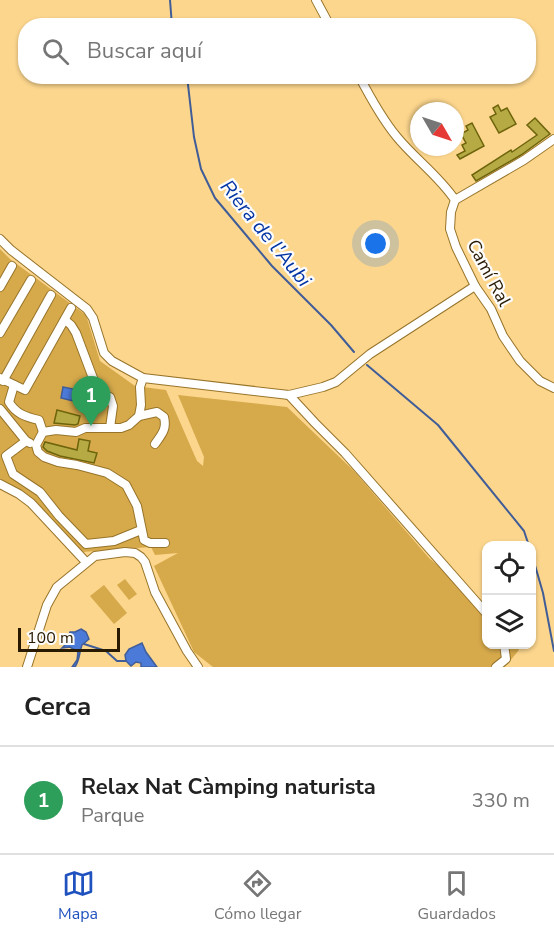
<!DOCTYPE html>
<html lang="es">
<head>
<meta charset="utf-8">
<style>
  body { margin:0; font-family:"Nunito Sans",sans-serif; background:#f6f6f6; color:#222 }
  .controls { position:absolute; right:18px; bottom:18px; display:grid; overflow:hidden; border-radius:12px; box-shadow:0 2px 4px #0004 }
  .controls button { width:54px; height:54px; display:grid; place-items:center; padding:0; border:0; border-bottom:2px solid #e0e0e0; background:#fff; color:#222; font:30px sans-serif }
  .compass { position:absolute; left:410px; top:102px; width:54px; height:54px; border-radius:50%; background:#fff; box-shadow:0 2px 4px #0004; rotate:129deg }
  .scale { position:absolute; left:18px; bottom:15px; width:102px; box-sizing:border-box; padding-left:6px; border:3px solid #281a00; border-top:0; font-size:16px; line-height:21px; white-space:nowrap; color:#281a00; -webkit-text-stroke:4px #fcfcfc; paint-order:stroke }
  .you { position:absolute; left:376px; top:244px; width:21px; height:21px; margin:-15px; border:4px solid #fff; border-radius:50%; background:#1a73e8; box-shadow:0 0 0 9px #1a73e833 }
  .badge { display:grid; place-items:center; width:39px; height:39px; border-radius:50%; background:#2052bf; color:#fff; font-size:20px; font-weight:700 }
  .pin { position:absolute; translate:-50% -50px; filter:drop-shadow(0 2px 3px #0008) }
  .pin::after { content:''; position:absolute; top:32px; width:21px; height:18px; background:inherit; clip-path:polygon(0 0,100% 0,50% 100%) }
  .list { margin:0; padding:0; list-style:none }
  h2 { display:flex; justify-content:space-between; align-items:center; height:78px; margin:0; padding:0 24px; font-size:26px }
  h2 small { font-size:20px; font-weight:400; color:#767676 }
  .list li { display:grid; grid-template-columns:39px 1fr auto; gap:18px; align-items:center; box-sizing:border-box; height:108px; padding:0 24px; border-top:2px solid #e0e0e0 }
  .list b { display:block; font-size:22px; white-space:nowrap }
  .list p { margin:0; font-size:20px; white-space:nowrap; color:#767676 }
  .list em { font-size:20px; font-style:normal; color:#767676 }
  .icon { flex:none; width:33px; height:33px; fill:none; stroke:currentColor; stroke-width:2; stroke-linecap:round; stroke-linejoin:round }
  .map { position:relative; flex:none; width:554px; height:667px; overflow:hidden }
  .search { position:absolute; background:#fff; box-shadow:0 2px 4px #0004; left:18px; right:18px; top:18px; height:66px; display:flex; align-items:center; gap:15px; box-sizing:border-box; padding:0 21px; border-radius:24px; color:#767676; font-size:22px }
  .sheet { height:186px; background:#fff }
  nav { display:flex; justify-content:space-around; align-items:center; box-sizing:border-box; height:84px; border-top:2px solid #e0e0e0; background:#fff; font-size:16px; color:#767676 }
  nav a { display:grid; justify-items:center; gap:3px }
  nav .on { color:#2052bf }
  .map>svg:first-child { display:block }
  .green { fill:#d6a94b }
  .water { fill:#4b7ad9; stroke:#405d98; stroke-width:1.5 }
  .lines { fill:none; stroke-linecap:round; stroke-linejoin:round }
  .stream { stroke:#405d98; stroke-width:2 }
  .building { fill:#b5aa43; stroke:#6d640c; stroke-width:1.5 }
  .minor-casing { stroke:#97742a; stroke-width:10 }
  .minor { stroke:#fff; stroke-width:8 }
  .labels { text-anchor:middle; stroke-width:4.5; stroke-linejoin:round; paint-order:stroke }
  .street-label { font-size:18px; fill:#281a00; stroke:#fcfcfc }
  .water-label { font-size:20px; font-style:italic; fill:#0334a3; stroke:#fcfcfc }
</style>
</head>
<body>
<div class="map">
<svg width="554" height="667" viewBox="0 0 554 667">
  <rect width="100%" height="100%" fill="#fcd68d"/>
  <!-- green -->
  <g class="green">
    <path d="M0 249 10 259 86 315 100 361 135 386 166 390 197 461 203 466 204 457 178 395 287 407 354 471 429 558 486 605V644L516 645 519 650 505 667H213L194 652 154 566 178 553 155 555 151 547 82 552 35 501 20 490 0 479Z"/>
    <path d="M125 579 137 594 129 600 117 585Z"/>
    <path d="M104 585 127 613 114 624 90 596Z"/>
  </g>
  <!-- water -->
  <g class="water">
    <path d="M63 387 93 393 90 405 61 398Z"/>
    <path d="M81 629 86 632 89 639 82 645C79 653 80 660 75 667H72L77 660 78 652 70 647 62 648 66 644 70 632H75Z"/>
    <path d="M142 643 146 652 157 667H141V663L136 662 131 666 126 661 125 655 129 649Z"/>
  </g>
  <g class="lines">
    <!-- stream -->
    <g class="stream">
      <path d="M170 0 172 26"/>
      <path d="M187 76 194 137 201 169 215 198 272 266 331 325 354 352"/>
      <path d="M367 365 438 425 524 531 529 546"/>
      <path d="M532 555 543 593 554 651"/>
      <path d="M84 644 106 651 117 661H126"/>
    </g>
  </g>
  <!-- building -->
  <g class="building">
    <path d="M498 105 501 111 507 108 516 124 499 133 490 117 496 114 493 108Z"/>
    <path d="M535 118 550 134 521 155 476 181 472 175 511 150 512 152 537 135 527 125Z"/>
    <path d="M472 123 484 146 460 159 457 155 465 151 462 145 466 143 461 134 468 130 466 126Z"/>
    <path d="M57 410 80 416 78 424 75 425 54 423Z"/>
    <path d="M79 439 90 441 88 451 97 453 94 463 60 456 47 451 43 447 45 442 77 450Z"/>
  </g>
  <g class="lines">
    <!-- minor casing -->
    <g class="minor-casing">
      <g id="minor">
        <path d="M316 0 330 26"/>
        <path d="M359 76C370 97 382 119 397 137 415 159 439 176 455 200L451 212 450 229 456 247 475 286 491 309 503 336 520 361 540 381 554 388"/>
        <path d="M455 200 524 160 554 139"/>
        <path d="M0 239 11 250 87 309 93 318 104 353 112 361 143 378 289 395 323 387 336 382 370 354 475 286"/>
        <path d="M0 287 12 266"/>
        <path d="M65 320 71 325 76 333 99 394 110 397 113 406 110 428"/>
        <path d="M0 333 31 280"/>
        <path d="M0 378 25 390 71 308"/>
        <path d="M143 378 140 387 141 405 139 416 129 425 121 428H85L76 432 56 430 43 432 36 445 38 452 44 457 58 462 77 465 107 473 126 485 137 506 144 540 150 543H165"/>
        <path d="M3 381 51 295"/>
        <path d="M14 385 9 402C16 414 26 417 39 420L43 432"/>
        <path d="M289 395 315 423 345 453 486 613"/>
        <path d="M0 409 26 441 30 443"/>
        <path d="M139 416 157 412 164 417C167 429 162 434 155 444"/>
        <path d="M26 441 6 456 13 474 40 492 59 516 86 544 114 541 141 530"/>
        <path d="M0 484 19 494 31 503 86 562"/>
        <path d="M27 667 47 605 57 587 95 556 125 552 135 553 141 557 145 562 155 592 187 651 198 667"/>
        <path d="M496 667 506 659 504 644"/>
      </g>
    </g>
    <!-- minor -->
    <use href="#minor" class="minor"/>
  </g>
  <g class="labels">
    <!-- street labels -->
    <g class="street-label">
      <text transform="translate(489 273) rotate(62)" y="6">Camí Ral</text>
    </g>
    <!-- water labels -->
    <g class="water-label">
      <text transform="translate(266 233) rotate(51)" y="7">Riera de l'Aubi</text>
    </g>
  </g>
</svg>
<div class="controls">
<button><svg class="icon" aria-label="locate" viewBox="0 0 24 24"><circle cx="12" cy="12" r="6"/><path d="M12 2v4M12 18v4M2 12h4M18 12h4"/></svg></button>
<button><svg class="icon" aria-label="layers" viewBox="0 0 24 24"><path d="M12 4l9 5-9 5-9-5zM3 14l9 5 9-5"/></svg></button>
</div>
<svg class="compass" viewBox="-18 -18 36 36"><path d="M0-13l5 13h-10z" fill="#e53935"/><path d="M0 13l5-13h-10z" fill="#767676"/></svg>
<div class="scale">100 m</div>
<div class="you"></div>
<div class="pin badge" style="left:91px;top:426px;background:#2e9e5b">1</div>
<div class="search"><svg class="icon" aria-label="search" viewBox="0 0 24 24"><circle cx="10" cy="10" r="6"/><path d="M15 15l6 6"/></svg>Buscar aquí</div>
</div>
<section class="sheet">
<h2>Cerca<small></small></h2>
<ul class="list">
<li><span class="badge" style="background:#2e9e5b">1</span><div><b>Relax Nat Càmping naturista</b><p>Parque</p></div><em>330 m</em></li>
</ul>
</section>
<nav>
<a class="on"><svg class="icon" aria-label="map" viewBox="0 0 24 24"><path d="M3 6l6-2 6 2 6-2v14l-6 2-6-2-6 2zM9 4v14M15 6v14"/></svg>Mapa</a>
<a><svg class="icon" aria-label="directions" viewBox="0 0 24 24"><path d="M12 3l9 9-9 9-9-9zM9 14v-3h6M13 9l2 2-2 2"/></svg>Cómo llegar</a>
<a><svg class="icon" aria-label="saved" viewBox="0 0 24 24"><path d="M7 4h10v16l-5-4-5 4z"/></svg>Guardados</a>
</nav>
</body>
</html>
